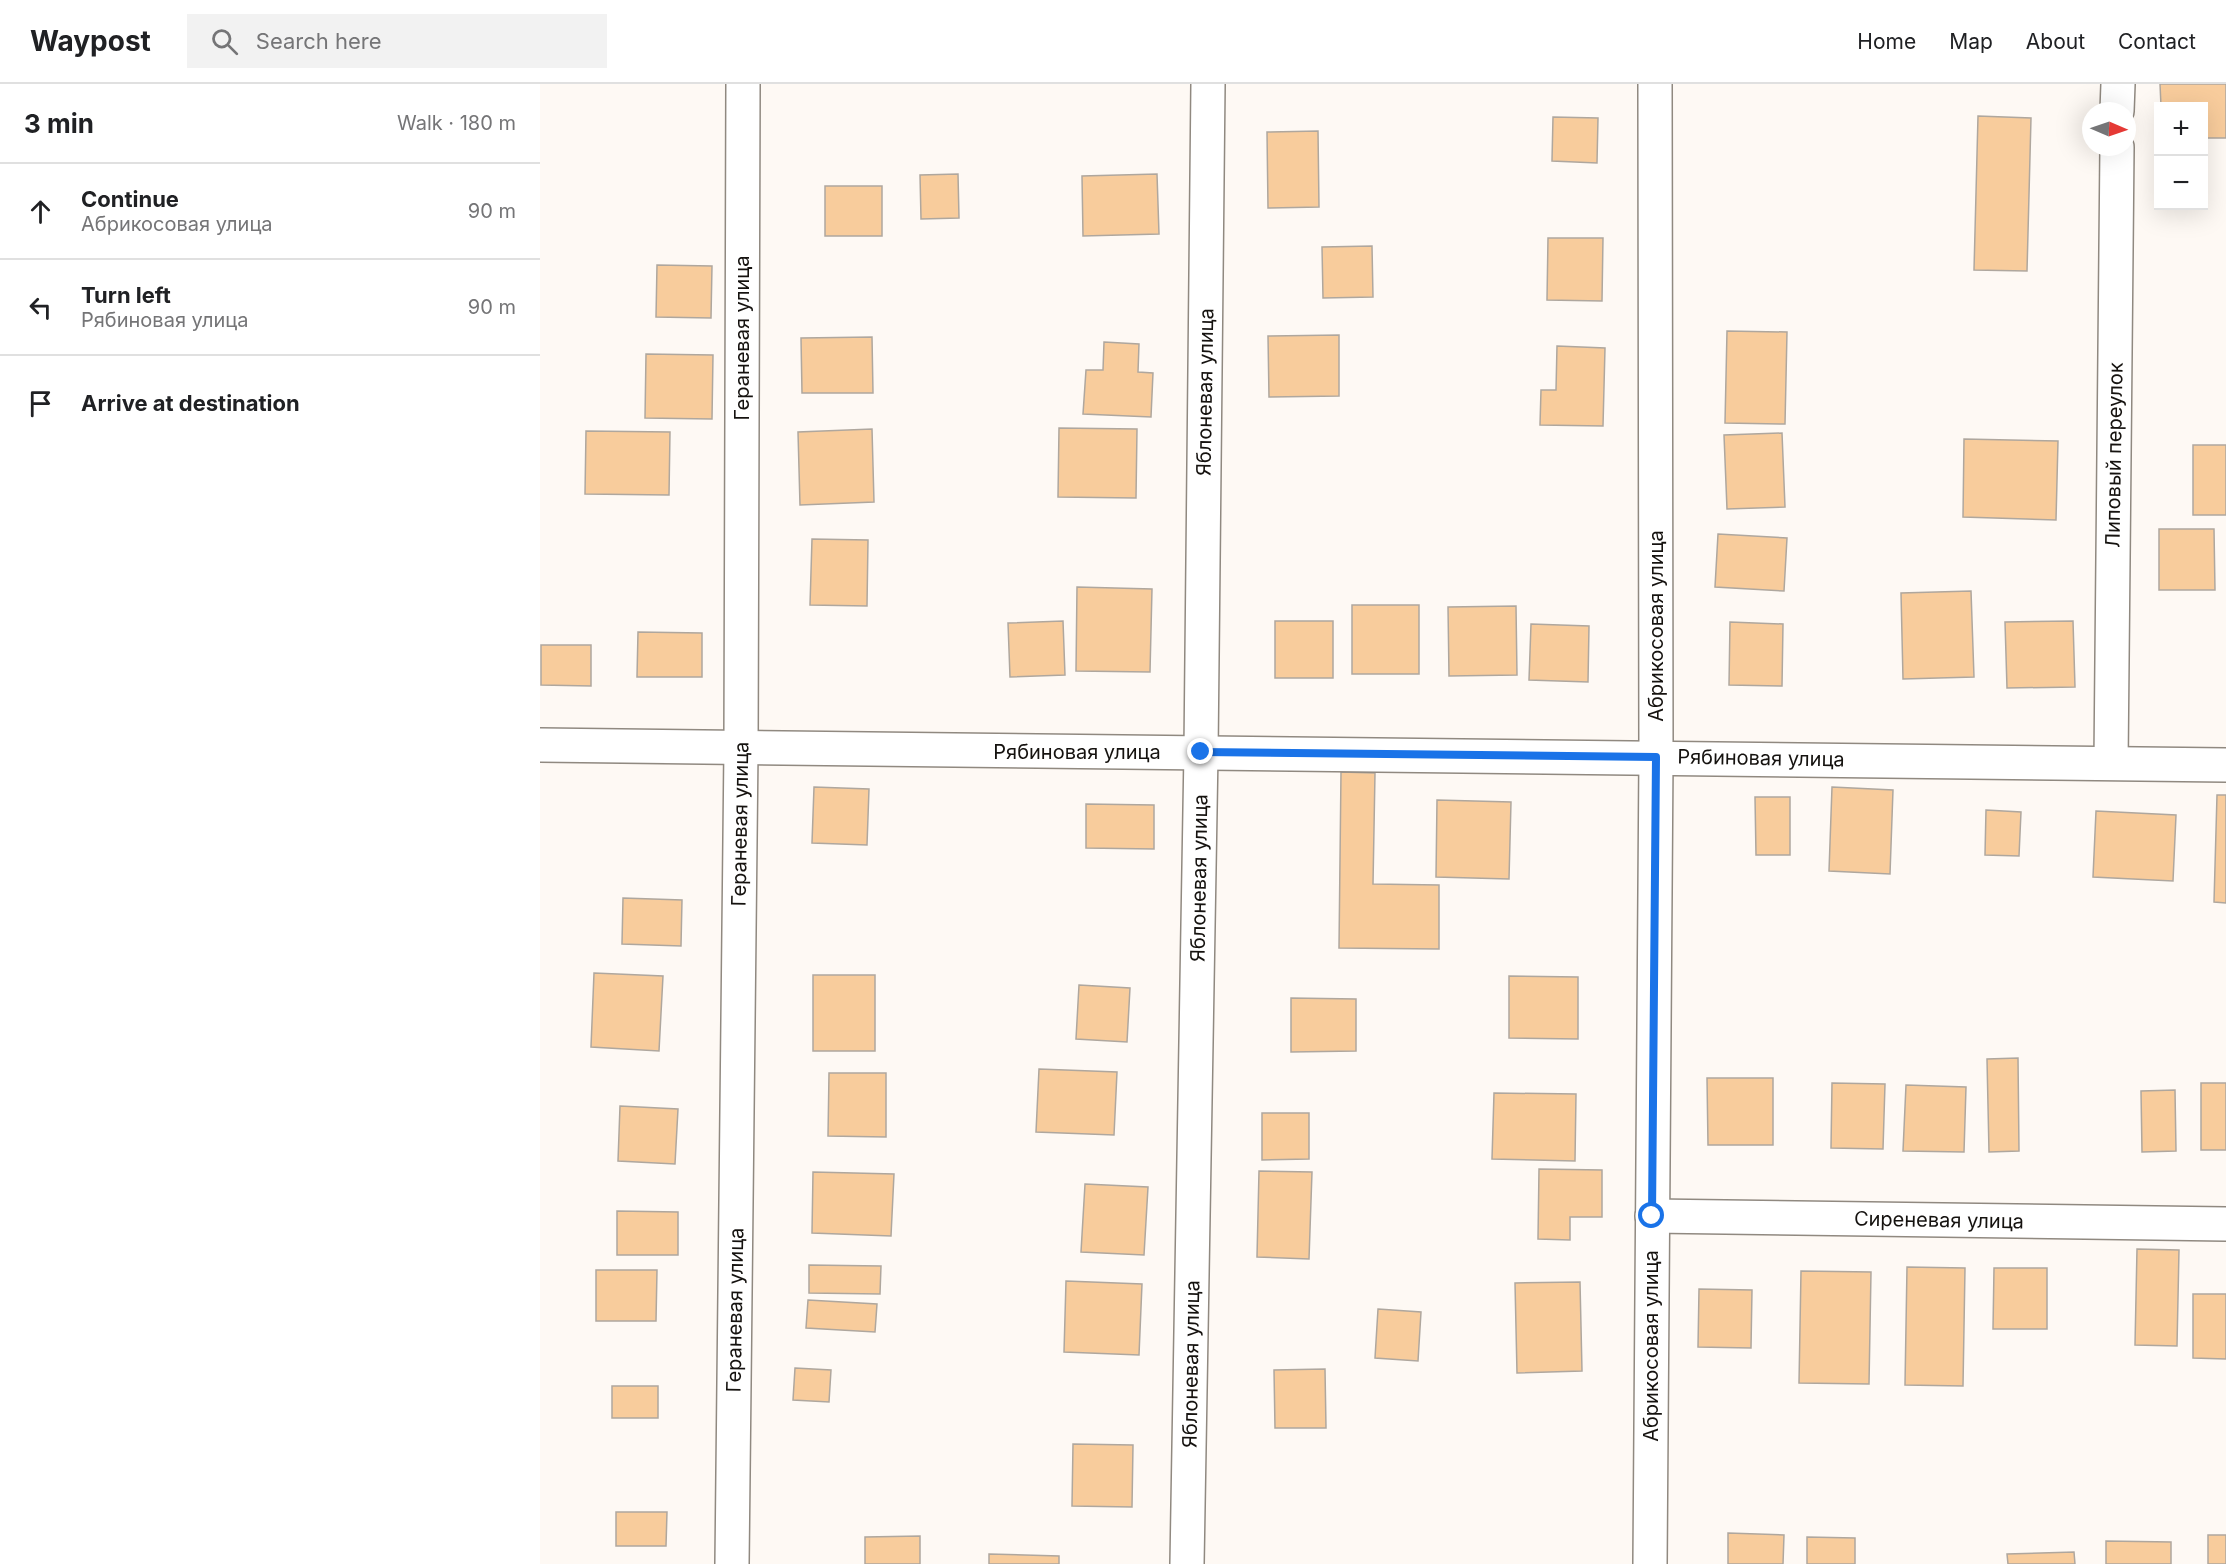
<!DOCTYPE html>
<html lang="en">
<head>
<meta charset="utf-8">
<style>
  body { margin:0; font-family:Inter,sans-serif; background:#f2f2f2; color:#202124 }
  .controls { position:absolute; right:18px; top:18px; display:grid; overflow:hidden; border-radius:0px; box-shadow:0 6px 24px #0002 }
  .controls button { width:54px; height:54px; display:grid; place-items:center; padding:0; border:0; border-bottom:2px solid #e0e0e0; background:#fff; color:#202124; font:30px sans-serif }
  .compass { position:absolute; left:1542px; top:18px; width:54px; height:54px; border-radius:50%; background:#fff; box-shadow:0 6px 24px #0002; rotate:92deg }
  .stop { position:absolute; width:18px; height:18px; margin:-14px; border:4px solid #1a73e8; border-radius:50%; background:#fff }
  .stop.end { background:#1a73e8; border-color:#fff; box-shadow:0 2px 6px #0008 }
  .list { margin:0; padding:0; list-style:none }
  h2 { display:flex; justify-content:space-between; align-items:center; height:78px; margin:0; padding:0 24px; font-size:26px }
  h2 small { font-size:20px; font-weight:400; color:#757577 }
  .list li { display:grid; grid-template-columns:39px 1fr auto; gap:18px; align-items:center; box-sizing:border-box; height:96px; padding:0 24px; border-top:2px solid #e0e0e0 }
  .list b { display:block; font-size:22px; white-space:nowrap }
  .list p { margin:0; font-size:20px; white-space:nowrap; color:#757577 }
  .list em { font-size:20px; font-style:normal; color:#757577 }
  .icon { flex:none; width:33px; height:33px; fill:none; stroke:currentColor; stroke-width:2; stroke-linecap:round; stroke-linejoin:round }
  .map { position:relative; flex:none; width:1686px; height:1480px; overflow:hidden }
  header { display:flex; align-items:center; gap:36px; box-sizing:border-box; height:84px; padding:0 30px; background:#fff; border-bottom:2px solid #e0e0e0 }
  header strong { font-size:28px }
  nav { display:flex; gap:33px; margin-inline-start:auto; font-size:21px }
  .search { width:420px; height:54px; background:#f2f2f2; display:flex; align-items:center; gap:15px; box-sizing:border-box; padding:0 21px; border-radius:0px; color:#757577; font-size:22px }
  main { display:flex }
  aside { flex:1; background:#fff }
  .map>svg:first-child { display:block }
  .building { fill:#f8cc9c; stroke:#afa79e; stroke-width:1.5 }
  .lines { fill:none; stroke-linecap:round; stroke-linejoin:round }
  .minor-casing { stroke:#908980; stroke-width:36 }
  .minor { stroke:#fff; stroke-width:33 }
  .route { stroke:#1a73e8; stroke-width:8 }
  .labels { text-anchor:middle; stroke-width:5; stroke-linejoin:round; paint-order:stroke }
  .street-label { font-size:20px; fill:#15120f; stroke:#fff }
</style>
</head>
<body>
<header>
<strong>Waypost</strong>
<div class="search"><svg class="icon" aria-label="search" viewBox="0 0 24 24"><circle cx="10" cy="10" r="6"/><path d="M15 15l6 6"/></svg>Search here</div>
<nav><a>Home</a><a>Map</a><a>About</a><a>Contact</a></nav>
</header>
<main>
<aside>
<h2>3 min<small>Walk · 180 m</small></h2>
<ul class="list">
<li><svg class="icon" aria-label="ahead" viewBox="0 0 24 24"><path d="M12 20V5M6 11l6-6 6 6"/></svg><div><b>Continue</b><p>Абрикосовая улица</p></div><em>90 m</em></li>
<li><svg class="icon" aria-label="left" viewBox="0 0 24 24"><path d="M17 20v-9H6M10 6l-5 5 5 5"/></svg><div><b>Turn left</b><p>Рябиновая улица</p></div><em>90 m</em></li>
<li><svg class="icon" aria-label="arrive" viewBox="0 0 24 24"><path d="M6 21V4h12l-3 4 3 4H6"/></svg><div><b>Arrive at destination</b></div></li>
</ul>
</aside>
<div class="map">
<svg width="1686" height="1480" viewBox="0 0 1686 1480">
  <rect width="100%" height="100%" fill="#fef9f4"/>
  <!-- building -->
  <g class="building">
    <path d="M1620 0H1686V54H1664V22H1621Z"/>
    <path d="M1438 32 1491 34 1487 187 1434 186Z"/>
    <path d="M1013 33 1058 34 1057 79 1012 77Z"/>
    <path d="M778 47 779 123 728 124 727 48Z"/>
    <path d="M418 90 419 134 381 135 380 91Z"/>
    <path d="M617 90 619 150 543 152 542 92Z"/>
    <rect x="285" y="102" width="57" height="50"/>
    <path d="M1008 154H1063L1062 217 1007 216Z"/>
    <path d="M832 162 833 213 783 214 782 163Z"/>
    <path d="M117 181 172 182 171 234 116 233Z"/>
    <path d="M1187 247 1247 248 1245 340 1185 339Z"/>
    <path d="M799 251V312L729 313 728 252Z"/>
    <path d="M332 253 333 309H262L261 254Z"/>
    <path d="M564 258 599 260 598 288 613 289 611 333 543 330 546 286H563Z"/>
    <path d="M1017 262 1065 264 1063 342 1000 341 1001 306H1016Z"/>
    <path d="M106 270 173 271 172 335 105 334Z"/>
    <path d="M519 344 597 345 596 414 518 413Z"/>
    <path d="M332 345 334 418 260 421 258 348Z"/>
    <path d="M46 347 130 348 129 411 45 410Z"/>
    <path d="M1242 349 1245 423 1187 425 1184 351Z"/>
    <path d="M1424 355 1518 357 1516 436 1423 433Z"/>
    <rect x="1653" y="361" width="33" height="70"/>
    <path d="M1619 445H1674L1675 506H1619Z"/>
    <path d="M1178 450 1247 454 1244 507 1175 503Z"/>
    <path d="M272 455 328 456 327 522 270 521Z"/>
    <path d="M537 503 612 505 610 588 536 587Z"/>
    <path d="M1431 507 1434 593 1363 595 1361 509Z"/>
    <rect x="812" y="521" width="67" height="69"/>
    <path d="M976 522 977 591 909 592 908 523Z"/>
    <path d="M523 537 525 591 470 593 468 539Z"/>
    <rect x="735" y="537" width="58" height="57"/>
    <path d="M1533 537 1535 603 1467 604 1465 538Z"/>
    <path d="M1190 538 1243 540 1242 602 1189 601Z"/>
    <path d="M991 540 1049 542 1048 598 989 596Z"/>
    <path d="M98 548 162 549V593H97Z"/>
    <path d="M1 561H51V602L1 601Z"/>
    <path d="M801 688 835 689 833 800 899 801V865L799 864Z"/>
    <path d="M274 703 329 705 327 761 272 759Z"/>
    <path d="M1292 703 1353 706 1350 790 1289 787Z"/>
    <path d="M1677 711H1686V819L1674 818Z"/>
    <path d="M1215 713H1250V771H1216Z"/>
    <path d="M897 716 971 718 969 795 896 793Z"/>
    <path d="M546 720 614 721V765L546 764Z"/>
    <path d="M1446 726 1481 728 1479 772 1445 771Z"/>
    <path d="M1556 727 1636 731 1633 797 1553 793Z"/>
    <path d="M83 814 142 816 141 862 82 860Z"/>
    <path d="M54 889 123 892 119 967 51 963Z"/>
    <rect x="273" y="891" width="62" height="76"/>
    <path d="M969 892 1038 893V955L969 954Z"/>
    <path d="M539 901 590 904 587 958 536 955Z"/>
    <path d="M751 914 816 915V967L751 968Z"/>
    <path d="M1478 974 1479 1067 1449 1068 1447 975Z"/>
    <path d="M499 985 577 988 574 1051 496 1048Z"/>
    <path d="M289 989H346V1053L288 1052Z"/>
    <path d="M1167 994H1233V1061H1168Z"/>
    <path d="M1292 999 1345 1000 1343 1065 1291 1064Z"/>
    <rect x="1661" y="999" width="25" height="67"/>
    <path d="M1366 1001 1426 1003 1424 1068 1363 1067Z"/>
    <path d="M1635 1006 1636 1067 1602 1068 1601 1007Z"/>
    <path d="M954 1009 1036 1010 1035 1077 952 1075Z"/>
    <path d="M80 1022 138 1025 135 1080 78 1077Z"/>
    <path d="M722 1029H769V1075L722 1076Z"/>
    <path d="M999 1085 1062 1086V1133H1030V1156L998 1155Z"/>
    <path d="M719 1087 772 1088 769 1175 717 1173Z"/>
    <path d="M273 1088 354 1090 351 1152 272 1149Z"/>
    <path d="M545 1100 608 1103 604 1171 541 1168Z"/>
    <path d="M77 1127 138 1128V1171H77Z"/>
    <path d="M1597 1165 1639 1166 1637 1262 1595 1261Z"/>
    <path d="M269 1181 341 1182 340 1210 269 1209Z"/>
    <path d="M1367 1183 1425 1184 1423 1302 1365 1301Z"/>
    <path d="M1454 1184H1507V1245H1453Z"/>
    <path d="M56 1186H117L116 1237H56Z"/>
    <path d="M1261 1187 1331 1188 1329 1300 1259 1299Z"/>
    <path d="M526 1197 602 1200 599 1271 524 1268Z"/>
    <path d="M1040 1198 1042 1287 977 1289 975 1199Z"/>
    <path d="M1159 1205 1212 1206 1211 1264 1158 1263Z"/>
    <path d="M1653 1210H1686V1275L1653 1274Z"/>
    <path d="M268 1216 337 1220 335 1248 266 1244Z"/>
    <path d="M838 1225 881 1228 878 1277 835 1274Z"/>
    <path d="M255 1284 291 1286 289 1318 253 1316Z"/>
    <path d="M785 1285 786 1344H735L734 1286Z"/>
    <rect x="72" y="1302" width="46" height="32"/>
    <path d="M533 1360 593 1361 592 1423 532 1422Z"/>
    <path d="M76 1428H127L126 1462H76Z"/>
    <path d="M1188 1449 1244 1451 1243 1480H1188Z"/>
    <rect x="1668" y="1451" width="18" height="29"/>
    <path d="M380 1452V1480H325V1453Z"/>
    <path d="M1267 1453 1315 1454V1480H1267Z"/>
    <path d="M1566 1457 1631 1458V1480H1566Z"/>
    <path d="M1534 1468 1535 1480H1468L1467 1470Z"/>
    <path d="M449 1470 519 1472V1480H449Z"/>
  </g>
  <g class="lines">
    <!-- minor casing -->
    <g class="minor-casing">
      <g id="minor">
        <path d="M1577 27 1578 0"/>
        <path d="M0 661 1686 681"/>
        <path d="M1571 679 1577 63"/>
        <path d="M1112 1132 1686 1140"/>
        <path d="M192 1480 201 665 203 0"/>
        <path d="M647 1480 661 668 668 0"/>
        <path d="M1110 1480 1116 673 1115 0"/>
      </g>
    </g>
    <!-- minor -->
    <use href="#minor" class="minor"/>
  </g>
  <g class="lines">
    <!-- route -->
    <path class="route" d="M661 668 1116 673 1112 1132"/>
  </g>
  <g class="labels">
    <!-- street labels -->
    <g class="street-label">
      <text transform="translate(202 254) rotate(-90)" y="7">Гераневая улица</text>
      <text transform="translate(665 308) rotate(-89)" y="7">Яблоневая улица</text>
      <text transform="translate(1574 371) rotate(-89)" y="7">Липовый переулок</text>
      <text transform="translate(1116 542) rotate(-90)" y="7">Абрикосовая улица</text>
      <text x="537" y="675">Рябиновая улица</text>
      <text transform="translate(1221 674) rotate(1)" y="7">Рябиновая улица</text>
      <text transform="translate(200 740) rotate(-89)" y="7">Гераневая улица</text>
      <text transform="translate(659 794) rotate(-89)" y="7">Яблоневая улица</text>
      <text transform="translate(1399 1136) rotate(1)" y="7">Сиреневая улица</text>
      <text transform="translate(195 1226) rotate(-89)" y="7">Гераневая улица</text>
      <text transform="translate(1111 1262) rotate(-90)" y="7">Абрикосовая улица</text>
      <text transform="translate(651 1280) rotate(-89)" y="7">Яблоневая улица</text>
    </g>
  </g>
</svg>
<div class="controls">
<button>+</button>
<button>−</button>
</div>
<svg class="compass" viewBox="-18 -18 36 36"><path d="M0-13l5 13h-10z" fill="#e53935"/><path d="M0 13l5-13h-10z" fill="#757577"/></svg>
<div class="stop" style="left:1112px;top:1132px"></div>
<div class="stop end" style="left:661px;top:668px"></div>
</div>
</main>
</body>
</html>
